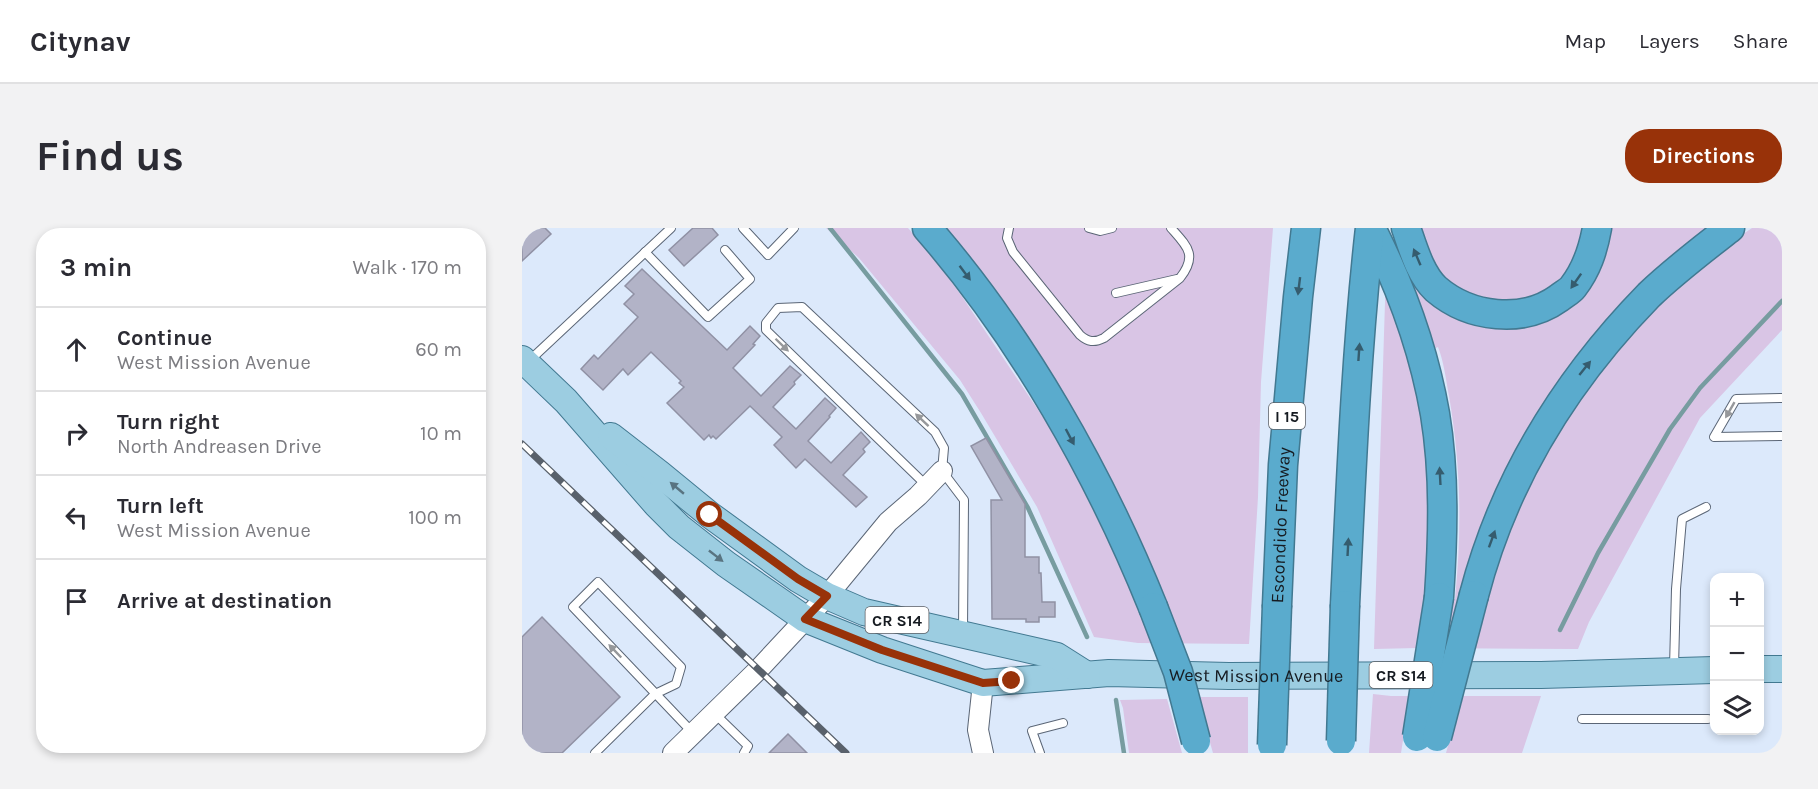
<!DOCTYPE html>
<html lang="en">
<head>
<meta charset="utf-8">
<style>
  body { margin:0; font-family:Karla,sans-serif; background:#f2f2f3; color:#2b2b33 }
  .controls { position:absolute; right:18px; bottom:18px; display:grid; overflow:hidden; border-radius:12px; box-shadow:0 3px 9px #0003 }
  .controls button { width:54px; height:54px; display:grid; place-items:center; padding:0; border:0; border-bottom:2px solid #e1e1e2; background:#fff; color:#2b2b33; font:30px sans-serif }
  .stop { position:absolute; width:18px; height:18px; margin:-14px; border:4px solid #983209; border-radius:50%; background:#fff }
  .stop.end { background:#983209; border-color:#fff; box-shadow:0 2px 6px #0008 }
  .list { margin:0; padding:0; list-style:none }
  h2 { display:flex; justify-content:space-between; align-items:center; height:78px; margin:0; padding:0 24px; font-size:26px }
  h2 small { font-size:20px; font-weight:400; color:#7c7c81 }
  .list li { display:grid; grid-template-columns:39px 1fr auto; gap:18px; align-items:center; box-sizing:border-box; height:84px; padding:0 24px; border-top:2px solid #e1e1e2 }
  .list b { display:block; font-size:22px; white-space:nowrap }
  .list p { margin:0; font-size:20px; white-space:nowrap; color:#7c7c81 }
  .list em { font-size:20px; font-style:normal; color:#7c7c81 }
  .icon { flex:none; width:33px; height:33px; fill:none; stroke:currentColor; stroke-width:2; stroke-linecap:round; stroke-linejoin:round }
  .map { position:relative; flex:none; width:1260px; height:525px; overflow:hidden; border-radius:24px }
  header { display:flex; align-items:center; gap:36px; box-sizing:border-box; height:84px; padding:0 30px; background:#fff; border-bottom:2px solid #e1e1e2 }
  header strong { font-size:28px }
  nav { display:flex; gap:33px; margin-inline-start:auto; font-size:21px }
  .intro { display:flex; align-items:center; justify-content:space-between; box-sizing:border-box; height:144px; padding:0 36px }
  h1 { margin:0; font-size:42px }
  .button { padding:15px 27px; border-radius:24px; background:#983209; color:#fff; font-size:21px; font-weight:700 }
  main { display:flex; gap:36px; padding:0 36px }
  aside { flex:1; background:#fff; border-radius:24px; box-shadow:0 3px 9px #0003 }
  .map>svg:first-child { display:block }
  .green { fill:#d9c5e5; fill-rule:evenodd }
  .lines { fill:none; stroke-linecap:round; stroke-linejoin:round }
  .stream { stroke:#779ca0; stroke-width:4.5 }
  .building { fill:#b2b3c7; stroke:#9091a4; stroke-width:1.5 }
  .service-casing { stroke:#5b6676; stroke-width:10 }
  .tertiary-casing { stroke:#5b6676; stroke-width:22 }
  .primary-casing { stroke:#427991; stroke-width:28 }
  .motorway-casing { stroke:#427991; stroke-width:31 }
  .service { stroke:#fff; stroke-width:8 }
  .tertiary { stroke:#fff; stroke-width:20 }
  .primary { stroke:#9ccde1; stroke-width:26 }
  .motorway { stroke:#5aabcd; stroke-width:28 }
  .rail-casing { stroke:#59616b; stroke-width:7 }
  .rail { stroke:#fff; stroke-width:4.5; stroke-dasharray:14; stroke-linecap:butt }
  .motorway-bridge-casing { stroke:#427991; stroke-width:31; stroke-linecap:butt }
  .motorway-bridge { stroke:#5aabcd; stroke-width:28 }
  .oneway { fill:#355c6e }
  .oneway2 { fill:#96989b }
  .oneway3 { fill:#597481 }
  .route { stroke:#983209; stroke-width:8 }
  .labels { text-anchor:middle; stroke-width:6; stroke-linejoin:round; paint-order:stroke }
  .shield { fill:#fff; stroke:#5c5f64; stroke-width:1.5 }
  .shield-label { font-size:16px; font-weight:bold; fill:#161b21 }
  .street-label { font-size:18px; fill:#161b21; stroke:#fff }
</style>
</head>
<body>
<header>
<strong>Citynav</strong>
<nav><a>Map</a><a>Layers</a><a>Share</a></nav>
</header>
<div class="intro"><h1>Find us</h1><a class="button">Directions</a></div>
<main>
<aside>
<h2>3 min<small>Walk · 170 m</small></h2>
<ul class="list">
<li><svg class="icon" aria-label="ahead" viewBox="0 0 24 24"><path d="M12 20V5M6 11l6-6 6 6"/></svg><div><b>Continue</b><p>West Mission Avenue</p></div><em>60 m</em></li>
<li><svg class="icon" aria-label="right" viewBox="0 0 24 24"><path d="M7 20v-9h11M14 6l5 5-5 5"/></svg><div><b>Turn right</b><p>North Andreasen Drive</p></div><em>10 m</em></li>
<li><svg class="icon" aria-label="left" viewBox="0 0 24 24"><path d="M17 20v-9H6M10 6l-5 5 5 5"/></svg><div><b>Turn left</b><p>West Mission Avenue</p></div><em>100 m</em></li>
<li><svg class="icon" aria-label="arrive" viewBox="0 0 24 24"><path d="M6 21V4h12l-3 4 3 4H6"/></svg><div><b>Arrive at destination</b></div></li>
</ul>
</aside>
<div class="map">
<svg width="1260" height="525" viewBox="0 0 1260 525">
  <rect width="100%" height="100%" fill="#dce9fb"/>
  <!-- green -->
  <g class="green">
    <path d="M304 0H386L407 23 439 67 539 216 593 327 610 366 619 391 644 379 420 0H751L739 154 736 269 727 416 616 415 572 409 515 279 459 185 438 152 337 30Z"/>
    <path d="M896 0H1064L1063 8 1043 49 1008 72 963 74 919 51Z"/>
    <path d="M1084 0H1194C1181 10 1167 21 1155 31 1069 105 998 208 962 315 956 333 948 353 944 371H963L993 283 1011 242 1030 208 1072 144 1129 79 1199 21 1230 0H1260V102L1178 190 1067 394 1056 421 895 420 852 421 864 43 867 35 873 32 884 31C893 48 906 66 922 78 930 84 942 87 952 90 957 91 964 94 969 95 983 97 997 94 1010 90 1053 77 1080 45 1084 0ZM916 119C922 134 924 152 927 168 939 236 940 302 933 371L905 370 912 292 909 255 904 194 888 131Z"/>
    <path d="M851 466 869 468H1019L1000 525H924L930 503 883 499 879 525H847Z"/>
    <path d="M675 469H726V525H691Z"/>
    <path d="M645 471 660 525H607L601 480 598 472Z"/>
  </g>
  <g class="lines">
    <!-- stream -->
    <g class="stream">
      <path d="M308 0 440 166 506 280 565 409"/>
      <path d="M1038 402 1076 325 1148 201 1178 160 1260 73"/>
      <path d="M594 472 602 525"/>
    </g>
  </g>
  <!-- building -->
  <g class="building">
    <path d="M7 0H23L29 6 0 33V6Z"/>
    <path d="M171 0H190L196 7 162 38 147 22Z"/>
    <path d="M120 41 205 122 228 98 238 108 231 116 233 117 211 140 239 168 268 138 279 147 272 154 273 156 251 179 274 201 303 170 314 180 307 188 308 189 286 213 309 235 339 204 348 214 341 221 343 224 321 247 345 269 334 279 283 231 274 240 252 217 260 209 228 178 194 211 191 208 189 210 187 207 182 212 145 175 162 159 157 155 159 153 129 124 106 147 101 141 81 162 59 141 72 127 76 131 116 89 102 76 112 66 103 58Z"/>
    <path d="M464 210 503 276V329H517V345H519L520 374H533V389H517V394H504V391H470L469 272H480L449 218Z"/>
    <path d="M20 389 98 469 40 525H0V409Z"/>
    <path d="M266 506 285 525H247Z"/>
  </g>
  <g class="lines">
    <!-- service casing -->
    <g class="service-casing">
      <g id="service">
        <path d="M221 0 246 27 272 0"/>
        <path d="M487 0 485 10 491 24 558 107C566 114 572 115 582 110L658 50C676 27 665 18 649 0"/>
        <path d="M567 0 578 3 590 0"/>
        <path d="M123 24 186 89 228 51 203 22"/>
        <path d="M594 65 655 51"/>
        <path d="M7 133 149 0"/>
        <path d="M1260 170 1214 171 1192 209 1260 208"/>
        <path d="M405 258 244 102V95L256 80 280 79 413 204 422 220 420 243 442 272 441 403"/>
        <path d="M1152 439 1154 361 1160 291 1184 279"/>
        <path d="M192 485 226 518 222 525"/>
        <path d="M1060 491H1186"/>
        <path d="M73 525 133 466 154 456 159 439 76 354 51 379 171 505"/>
        <path d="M518 525 510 503 541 495"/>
      </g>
    </g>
    <!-- tertiary casing -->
    <g class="tertiary-casing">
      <g id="tertiary">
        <path d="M151 525 236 442 305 368 366 294 396 268 420 243"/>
        <path d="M461 525 456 502 461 455"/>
      </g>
    </g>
    <!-- primary casing -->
    <g class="primary-casing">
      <g id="primary">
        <path id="s1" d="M0 131 44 173 134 276 157 299 204 336 253 370 283 391 360 422 461 455 587 445 707 448 1019 447 1192 442"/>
        <path d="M89 208 138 246 188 287 276 351 305 368 342 384 535 428 565 447"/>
        <path d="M1238 441H1260"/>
      </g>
    </g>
    <!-- motorway casing -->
    <g class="motorway-casing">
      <g id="motorway">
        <path d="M405 0C500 109 577 245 631 379"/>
        <path d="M849 0C878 57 902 123 913 186 923 246 921 309 917 369"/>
        <path d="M884 0C891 20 898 46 914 61 948 90 1001 96 1037 70 1042 66 1048 63 1051 59 1065 41 1071 22 1075 0"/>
        <path d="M952 367C982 252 1045 151 1127 67 1152 43 1181 21 1208 0"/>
        <path id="s2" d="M755 377 761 237 776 69 784 0"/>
        <path d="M823 377C829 251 834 125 848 0"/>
      </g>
    </g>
    <!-- service -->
    <use href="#service" class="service"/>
    <!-- tertiary -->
    <use href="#tertiary" class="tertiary"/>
    <!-- primary -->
    <use href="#primary" class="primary"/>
    <!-- motorway -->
    <use href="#motorway" class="motorway"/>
    <!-- rail casing -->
    <g class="rail-casing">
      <path id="rail" d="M0 216 324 525"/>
    </g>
    <!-- rail -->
    <use href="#rail" class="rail"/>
    <!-- motorway-bridge casing -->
    <g class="motorway-bridge-casing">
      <g id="motorway-bridge">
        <path d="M631 379 656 444 674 513"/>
        <path d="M895 509 917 369"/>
        <path d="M915 509 952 367"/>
        <path d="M819 513 823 377"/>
        <path d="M750 517 755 377"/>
      </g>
    </g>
    <!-- motorway-bridge -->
    <use href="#motorway-bridge" class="motorway-bridge"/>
  </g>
  <!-- one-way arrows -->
  <defs><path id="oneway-solid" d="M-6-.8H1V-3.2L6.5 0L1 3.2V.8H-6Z" transform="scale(1.5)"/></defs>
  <g class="oneway">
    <use href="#oneway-solid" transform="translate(895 29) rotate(-113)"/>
    <use href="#oneway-solid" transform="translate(443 45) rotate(53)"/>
    <use href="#oneway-solid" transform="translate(1054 53) rotate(125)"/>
    <use href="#oneway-solid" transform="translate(777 58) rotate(97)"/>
    <use href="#oneway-solid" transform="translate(837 124) rotate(-86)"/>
    <use href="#oneway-solid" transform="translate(1063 140) rotate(-51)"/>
    <use href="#oneway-solid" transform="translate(548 209) rotate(62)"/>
    <use href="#oneway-solid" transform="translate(918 248) rotate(-93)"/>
    <use href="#oneway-solid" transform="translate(970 311) rotate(-70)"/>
    <use href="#oneway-solid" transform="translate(826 319) rotate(-87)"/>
  </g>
  <g class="oneway2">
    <use href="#oneway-solid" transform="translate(260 117) rotate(44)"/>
    <use href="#oneway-solid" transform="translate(1208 182) rotate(120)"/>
    <use href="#oneway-solid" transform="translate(400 192) rotate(-137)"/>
    <use href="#oneway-solid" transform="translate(93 423) rotate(-134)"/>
  </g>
  <g class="oneway3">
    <use href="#oneway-solid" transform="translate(155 260) rotate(-140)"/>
    <use href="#oneway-solid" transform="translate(194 328) rotate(38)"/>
  </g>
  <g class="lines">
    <!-- route -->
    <path class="route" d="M188 287 276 351 305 368 283 391 360 422 461 455 490 453"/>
  </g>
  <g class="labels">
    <!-- shield labels -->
    <g class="shield">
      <rect x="747" y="175" width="36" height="26" rx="4.5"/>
      <rect x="343.5" y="379" width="63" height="26" rx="4.5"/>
      <rect x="847.5" y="434" width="63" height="26" rx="4.5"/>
    </g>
    <g class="shield-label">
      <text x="765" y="194">I 15</text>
      <text x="375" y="398">CR S14</text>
      <text x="879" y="453">CR S14</text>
    </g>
    <!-- street labels -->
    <g class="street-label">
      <text dy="6" stroke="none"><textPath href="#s2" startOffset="80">Escondido Freeway</textPath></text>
      <text dy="6" stroke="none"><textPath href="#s1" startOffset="849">West Mission Avenue</textPath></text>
    </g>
  </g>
</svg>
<div class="controls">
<button>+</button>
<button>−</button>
<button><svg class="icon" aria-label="layers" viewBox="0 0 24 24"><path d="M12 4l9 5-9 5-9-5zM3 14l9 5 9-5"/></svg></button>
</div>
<div class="stop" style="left:188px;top:287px"></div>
<div class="stop end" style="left:490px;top:453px"></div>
</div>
</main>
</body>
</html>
